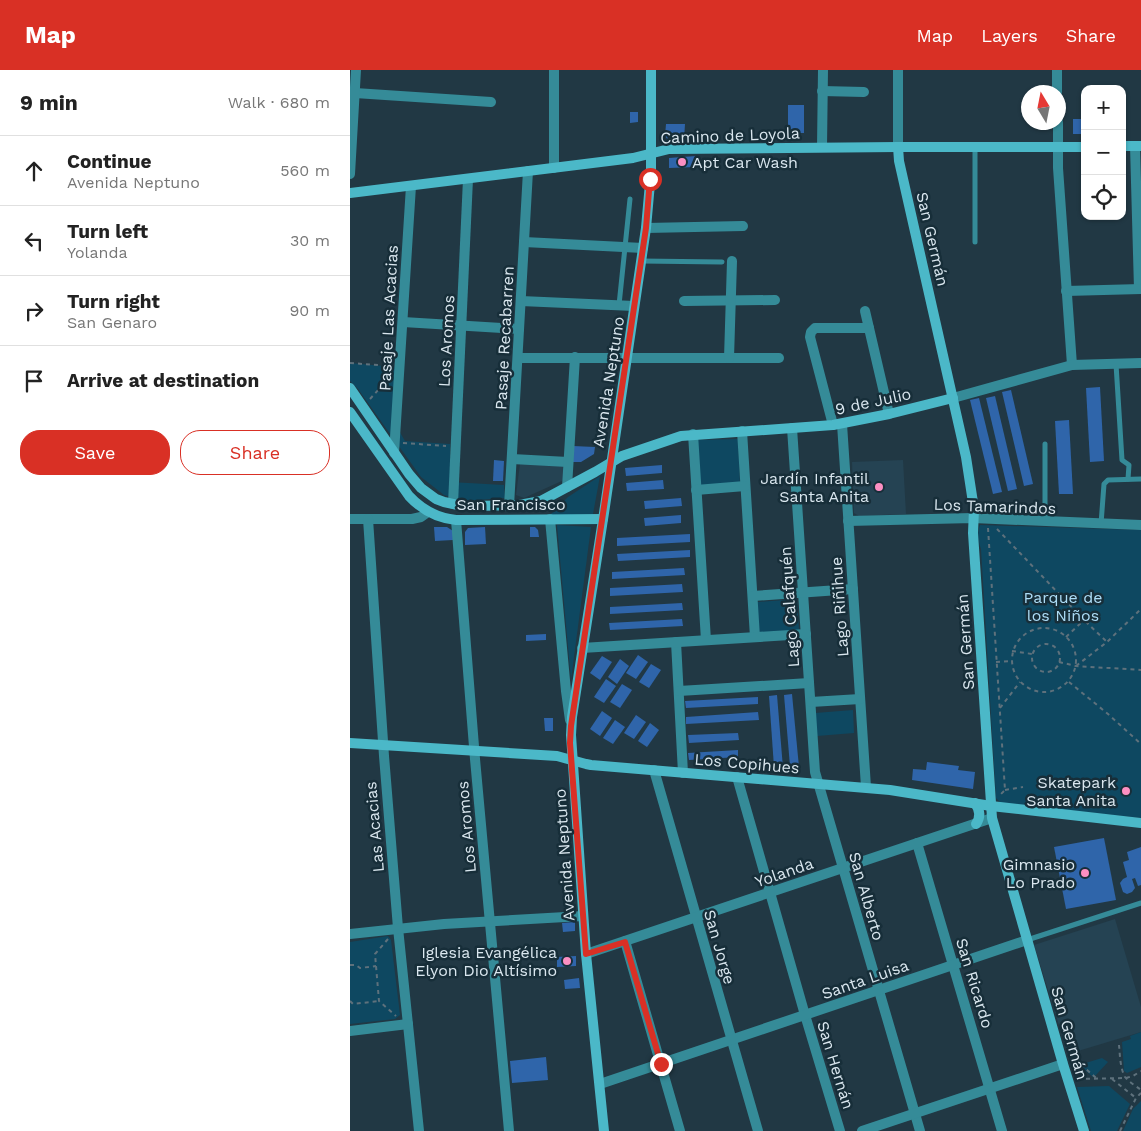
<!DOCTYPE html>
<html lang="en">
<head>
<meta charset="utf-8">
<style>
  body { margin:0; font-family:"Work Sans",sans-serif; background:#f2f2f2; color:#222 }
  .controls { position:absolute; right:15px; top:15px; display:grid; overflow:hidden; border-radius:10px; box-shadow:0 1px 4px #0004 }
  .controls button { width:45px; height:45px; display:grid; place-items:center; padding:0; border:0; border-bottom:1px solid #e0e0e0; background:#fff; color:#222; font:25px sans-serif }
  .compass { position:absolute; left:671px; top:15px; width:45px; height:45px; border-radius:50%; background:#fff; box-shadow:0 1px 4px #0004; rotate:350deg }
  .stop { position:absolute; width:15px; height:15px; margin:-11px; border:4px solid #d93025; border-radius:50%; background:#fff }
  .stop.end { background:#d93025; border-color:#fff; box-shadow:0 1px 5px #0008 }
  .list { margin:0; padding:0; list-style:none }
  h2 { display:flex; justify-content:space-between; align-items:center; height:65px; margin:0; padding:0 20px; font-size:21px }
  h2 small { font-size:16px; font-weight:400; color:#767676 }
  .list li { display:grid; grid-template-columns:32px 1fr auto; gap:15px; align-items:center; box-sizing:border-box; height:70px; padding:0 20px; border-top:1px solid #e0e0e0 }
  .list b { display:block; font-size:19px; white-space:nowrap }
  .list p { margin:0; font-size:16px; white-space:nowrap; color:#767676 }
  .list em { font-size:16px; font-style:normal; color:#767676 }
  .actions { display:flex; gap:10px; padding:15px 20px }
  .actions a { flex:1; padding:11px 0; border:1px solid #d93025; border-radius:20px; text-align:center; font-size:18px; color:#d93025 }
  .actions .main { background:#d93025; color:#fff }
  .icon { flex:none; width:28px; height:28px; fill:none; stroke:currentColor; stroke-width:2; stroke-linecap:round; stroke-linejoin:round }
  .map { position:relative; flex:none; width:791px; height:1061px; overflow:hidden }
  header { display:flex; align-items:center; gap:30px; box-sizing:border-box; height:70px; padding:0 25px; background:#d93025; color:#fff }
  header strong { font-size:24px }
  nav { display:flex; gap:28px; margin-inline-start:auto; font-size:18px }
  main { display:flex }
  aside { flex:1; background:#fff }
  .map>svg:first-child { display:block }
  .built { fill:#254353 }
  .green { fill:#0e4861 }
  .building { fill:#2f65aa }
  .lines { fill:none; stroke-linecap:round; stroke-linejoin:round }
  .path { stroke:#5e717c; stroke-width:2; stroke-dasharray:4 4; stroke-linecap:butt }
  .lane { stroke:#358b98; stroke-width:5 }
  .street { stroke:#358b98; stroke-width:10 }
  .secondary { stroke:#4bb8c8; stroke-width:10 }
  .route { stroke:#d93025; stroke-width:6 }
  .poi-dot { fill:#fc8fc2; stroke:#172e39; stroke-width:2 }
  .labels { text-anchor:middle; stroke-width:5; stroke-linejoin:round; paint-order:stroke }
  .street-label { font-size:16px; fill:#dae7ef; stroke:#172e39 }
  .poi-label { font-size:16px; fill:#dae7ef; stroke:#172e39; text-anchor:end }
  .park-label { font-size:16px; fill:#acdcf6; stroke:#172e39 }
</style>
</head>
<body>
<header>
<strong>Map</strong>
<nav><a>Map</a><a>Layers</a><a>Share</a></nav>
</header>
<main>
<aside>
<h2>9 min<small>Walk · 680 m</small></h2>
<ul class="list">
<li><svg class="icon" aria-label="ahead" viewBox="0 0 24 24"><path d="M12 20V5M6 11l6-6 6 6"/></svg><div><b>Continue</b><p>Avenida Neptuno</p></div><em>560 m</em></li>
<li><svg class="icon" aria-label="left" viewBox="0 0 24 24"><path d="M17 20v-9H6M10 6l-5 5 5 5"/></svg><div><b>Turn left</b><p>Yolanda</p></div><em>30 m</em></li>
<li><svg class="icon" aria-label="right" viewBox="0 0 24 24"><path d="M7 20v-9h11M14 6l5 5-5 5"/></svg><div><b>Turn right</b><p>San Genaro</p></div><em>90 m</em></li>
<li><svg class="icon" aria-label="arrive" viewBox="0 0 24 24"><path d="M6 21V4h12l-3 4 3 4H6"/></svg><div><b>Arrive at destination</b></div></li>
</ul>
<div class="actions"><a class="main">Save</a><a>Share</a></div>
</aside>
<div class="map">
<svg width="791" height="1061" viewBox="0 0 791 1061">
  <rect width="100%" height="100%" fill="#213844"/>
  <!-- built -->
  <g class="built">
    <path d="M553 390 556 444 509 446 504 443 502 392Z"/>
    <path d="M170 394 213 395 214 410 174 428 166 425Z"/>
    <path d="M765 849 791 937V962L718 984 684 875Z"/>
  </g>
  <!-- green -->
  <g class="green">
    <path d="M0 293 45 297 44 352 55 371 100 374V412L154 415 155 428 113 431 94 425 71 407 8 319 0 311Z"/>
    <path d="M388 369 390 414 348 417 346 370Z"/>
    <path d="M250 406 243 444 199 446 218 427Z"/>
    <path d="M207 455 241 457 221 610Z"/>
    <path d="M630 455 791 460V748L651 733 646 728 631 479C628 471 627 463 630 455Z"/>
    <path d="M447 529 449 561 409 563 407 532Z"/>
    <path d="M503 640 504 663 467 666 465 643Z"/>
    <path d="M38 866 41 870 50 945 45 949 0 954V872Z"/>
    <path d="M791 962V997L777 1003 774 1001 772 972 781 969 780 966Z"/>
    <path d="M752 988 758 992 745 1006 743 1007 729 995Z"/>
    <path d="M759 1016 780 1034 767 1061H741L727 1017Z"/>
    <path d="M791 1031V1061H773L783 1039Z"/>
  </g>
  <!-- building -->
  <g class="building">
    <rect x="438" y="35" width="16" height="28"/>
    <path d="M280 42H288V52L280 53Z"/>
    <rect x="723" y="49" width="12" height="15"/>
    <path d="M316 54H335L334 70H318L315 66Z"/>
    <path d="M346 86V97L319 98V88Z"/>
    <path d="M750 317 754 391 740 392 736 318Z"/>
    <path d="M661 320 683 414 674 416 652 322Z"/>
    <path d="M645 326 667 419 658 421 636 328Z"/>
    <path d="M629 328 652 422 643 424 620 330Z"/>
    <path d="M719 350 723 424H709L705 351Z"/>
    <path d="M223 376 245 377 244 384 231 392H223Z"/>
    <path d="M144 390 154 391 153 411H143Z"/>
    <path d="M312 395V403L276 406 275 398Z"/>
    <path d="M313 410 314 419 277 421 276 413Z"/>
    <path d="M331 428 332 436 295 439 294 431Z"/>
    <path d="M331 445V453L295 456 294 448Z"/>
    <path d="M84 457H97L103 461V470L85 471Z"/>
    <path d="M135 457 136 474 115 475V462L118 458Z"/>
    <path d="M180 457H185L188 460 189 467H180Z"/>
    <path d="M340 464V472L267 476V468Z"/>
    <path d="M340 480V487L268 491 267 484Z"/>
    <path d="M334 498 335 505 262 509V502Z"/>
    <path d="M332 514 333 522 260 526V518Z"/>
    <path d="M332 533 333 540 260 544V537Z"/>
    <path d="M332 549 333 556 260 560 259 553Z"/>
    <path d="M196 564V570L176 571V565Z"/>
    <path d="M288 585 298 592 286 609 276 603Z"/>
    <path d="M252 586 262 592 250 610 240 603Z"/>
    <path d="M270 589 279 596 267 614 258 607Z"/>
    <path d="M301 594 311 600 299 618 289 612Z"/>
    <path d="M256 609 266 616 254 633 244 627Z"/>
    <path d="M272 614 282 620 270 638 260 632Z"/>
    <path d="M442 624 449 697 440 696 434 625Z"/>
    <path d="M427 625 433 698 424 697 419 626Z"/>
    <path d="M408 627V634L336 638 335 631Z"/>
    <path d="M252 641 262 648 250 666 240 659Z"/>
    <path d="M408 642 409 650 336 654V647Z"/>
    <path d="M286 645 296 652 284 669 274 663Z"/>
    <path d="M194 648H203V661H195Z"/>
    <path d="M265 650 275 657 263 674 253 668Z"/>
    <path d="M300 653 309 660 297 677 288 671Z"/>
    <path d="M388 663 389 670 339 673 338 665Z"/>
    <path d="M388 680V687L339 690 338 683Z"/>
    <path d="M577 692 609 696 608 700 625 702 623 719 562 710 563 699 576 700Z"/>
    <path d="M754 768 766 830 716 839 704 777Z"/>
    <path d="M791 777V815L788 816 785 808 782 809 785 818 782 822 777 824 773 822 770 813 773 809 777 807 773 792 779 790 777 782Z"/>
    <path d="M225 852V861L213 862 212 853Z"/>
    <path d="M226 886V896L207 897V887Z"/>
    <path d="M229 908 230 918 215 919 214 910Z"/>
    <path d="M196 987 198 1010 162 1013 160 991Z"/>
  </g>
  <g class="lines">
    <!-- path -->
    <g class="path">
      <path d="M0 293 40 296"/>
      <path d="M20 329 38 309"/>
      <path d="M53 373 96 376"/>
      <path d="M638 458 655 720 650 725"/>
      <path d="M647 459 734 550 757 572"/>
      <circle cx="694" cy="590" r="32"/>
      <path d="M716 567 734 550"/>
      <circle cx="696" cy="588" r="14"/>
      <path d="M662 581 682 584"/>
      <path d="M646 592 661 591"/>
      <path d="M709 592 726 596 791 600"/>
      <path d="M726 596 757 572 791 539"/>
      <path d="M719 612 758 644 791 674"/>
      <path d="M650 638 670 612"/>
      <path d="M655 720 673 717"/>
      <path d="M38 869 25 884 29 931 46 946"/>
      <path d="M0 895H6L10 898 26 896"/>
      <path d="M0 931 3 934 29 931"/>
      <path d="M769 975C770 985 770 998 775 1007 779 1012 786 1016 791 1020"/>
      <path d="M725 989 746 1008"/>
      <path d="M728 1009 776 1008 783 1006 791 1001"/>
      <path d="M762 1009 786 1028"/>
      <path d="M770 1061 786 1028 791 1023"/>
    </g>
    <!-- lane -->
    <g class="lane">
      <path d="M625 77V172"/>
      <path d="M291 191 372 192"/>
      <path d="M269 235 280 129"/>
      <path d="M766 294 772 390 779 395 778 409"/>
      <path d="M695 374V451"/>
      <path d="M751 454 754 414 758 410 791 409"/>
      <path d="M677 870 791 833"/>
    </g>
    <!-- street -->
    <g class="street">
      <path d="M548 0V77"/>
      <path d="M707 0V22"/>
      <path d="M472 21 514 22"/>
      <path d="M5 23 141 32"/>
      <path d="M708 52V98L722 295"/>
      <path d="M785 76 789 219"/>
      <path d="M472 77 473 0"/>
      <path d="M204 98V0"/>
      <path d="M0 104 6 0"/>
      <path d="M296 158 393 156"/>
      <path d="M174 172 293 178"/>
      <path d="M716 221 791 219"/>
      <path d="M171 231 284 236"/>
      <path d="M334 231 425 230"/>
      <path d="M515 241 539 344"/>
      <path d="M53 252 169 259"/>
      <path d="M168 288H429"/>
      <path d="M379 288 382 191"/>
      <path d="M603 328 722 295 791 293"/>
      <path d="M492 354 516 717"/>
      <path d="M483 355 460 267 461 262 465 258H519"/>
      <path d="M442 358 465 702 570 1061"/>
      <path d="M392 361 405 567"/>
      <path d="M343 364 356 570"/>
      <path d="M44 383 61 116"/>
      <path d="M162 389 218 392"/>
      <path d="M217 417 225 287"/>
      <path d="M346 420 395 416"/>
      <path d="M103 434 118 109"/>
      <path d="M159 436 178 101"/>
      <path d="M0 449H62L71 447 78 442"/>
      <path d="M18 449 34 686 48 858 69 1061"/>
      <path d="M200 449 216 621 220 650"/>
      <path d="M106 450 125 689 159 1061"/>
      <path d="M498 451 623 448 791 455"/>
      <path d="M403 526 503 519"/>
      <path d="M326 572 333 703"/>
      <path d="M232 578 456 564"/>
      <path d="M329 621 459 613"/>
      <path d="M461 632 510 629"/>
      <path d="M304 700 408 1061"/>
      <path d="M387 707 455 945 490 1061"/>
      <path d="M567 773 652 1061"/>
      <path d="M0 864 94 854 233 846"/>
      <path d="M275 871 330 1061"/>
      <path d="M236 884 642 748"/>
      <path d="M0 961 58 954"/>
      <path d="M250 1014 677 870"/>
      <path d="M512 1061 713 994"/>
    </g>
    <!-- secondary -->
    <g class="secondary">
      <path d="M772 76H791"/>
      <path d="M548 77 549 91 616 387 624 439 623 463 642 748 713 994 734 1061"/>
      <path d="M0 123 283 88 319 79 548 77H735"/>
      <path d="M0 318 59 404 71 418 86 429 94 432 112 436H123L169 435 191 431 245 402 272 386 331 366 483 355 539 344 603 328"/>
      <path d="M0 342 59 426C72 440 87 448 106 450L253 449"/>
      <path d="M0 673 207 686 236 694 241 695 540 720 641 736 791 753"/>
      <path d="M625 733C630 740 631 747 626 754"/>
      <path d="M254 1061 236 884 221 665 222 647 254 443 296 158 301 102V0"/>
    </g>
  </g>
  <g class="lines">
    <!-- route -->
    <path class="route" d="M300 109 296 158 221 656 220 673 236 884 275 872 311 994"/>
  </g>
  <!-- markers -->
  <g class="poi-dot">
    <circle cx="332" cy="92" r="5"/>
    <circle cx="529" cy="417" r="5"/>
    <circle cx="776" cy="721" r="5"/>
    <circle cx="735" cy="803" r="5"/>
    <circle cx="217" cy="891" r="5"/>
  </g>
  <g class="labels">
    <!-- street labels -->
    <g class="street-label">
      <text transform="translate(380 65) rotate(-2)" y="6">Camino de Loyola</text>
      <text transform="translate(583 169) rotate(77)" y="6">San Germán</text>
      <text transform="translate(38 248) rotate(-87)" y="6">Pasaje Las Acacias</text>
      <text transform="translate(154 268) rotate(-87)" y="6">Pasaje Recabarren</text>
      <text transform="translate(96 271) rotate(-87)" y="6">Los Aromos</text>
      <text transform="translate(258 312) rotate(-81)" y="6">Avenida Neptuno</text>
      <text transform="translate(523 331) rotate(-12)" y="6">9 de Julio</text>
      <text x="161" y="440">San Francisco</text>
      <text transform="translate(645 436) rotate(2)" y="6">Los Tamarindos</text>
      <text transform="translate(439 537) rotate(-94)" y="6">Lago Calafquén</text>
      <text transform="translate(489 537) rotate(-94)" y="6">Lago Riñihue</text>
      <text transform="translate(615 572) rotate(-94)" y="6">San Germán</text>
      <text transform="translate(397 693) rotate(5)" y="6">Los Copihues</text>
      <text transform="translate(24 757) rotate(-95)" y="6">Las Acacias</text>
      <text transform="translate(116 757) rotate(-95)" y="6">Los Aromos</text>
      <text transform="translate(214 785) rotate(-94)" y="6">Avenida Neptuno</text>
      <text transform="translate(434 802) rotate(-19)" y="6">Yolanda</text>
      <text transform="translate(517 826) rotate(74)" y="6">San Alberto</text>
      <text transform="translate(370 877) rotate(74)" y="6">San Jorge</text>
      <text transform="translate(515 909) rotate(-19)" y="6">Santa Luisa</text>
      <text transform="translate(625 913) rotate(73)" y="6">San Ricardo</text>
      <text transform="translate(720 963) rotate(74)" y="6">San Germán</text>
      <text transform="translate(486 995) rotate(73)" y="6">San Hernán</text>
    </g>
    <!-- poi labels -->
    <g class="poi-label">
      <text x="342" y="98" text-anchor="start">Apt Car Wash</text>
      <text x="519" y="414">Jardín Infantil<tspan x="519" dy="18">Santa Anita</tspan></text>
      <text x="766" y="718">Skatepark<tspan x="766" dy="18">Santa Anita</tspan></text>
      <text x="725" y="800">Gimnasio<tspan x="725" dy="18">Lo Prado</tspan></text>
      <text x="207" y="888">Iglesia Evangélica<tspan x="207" dy="18">Elyon Dio Altísimo</tspan></text>
    </g>
    <!-- park labels -->
    <g class="park-label">
      <text x="713" y="533">Parque de<tspan x="713" dy="18">los Niños</tspan></text>
    </g>
  </g>
</svg>
<div class="controls">
<button>+</button>
<button>−</button>
<button><svg class="icon" aria-label="locate" viewBox="0 0 24 24"><circle cx="12" cy="12" r="6"/><path d="M12 2v4M12 18v4M2 12h4M18 12h4"/></svg></button>
</div>
<svg class="compass" viewBox="-18 -18 36 36"><path d="M0-13l5 13h-10z" fill="#e53935"/><path d="M0 13l5-13h-10z" fill="#767676"/></svg>
<div class="stop" style="left:300px;top:109px"></div>
<div class="stop end" style="left:311px;top:994px"></div>
</div>
</main>
</body>
</html>
